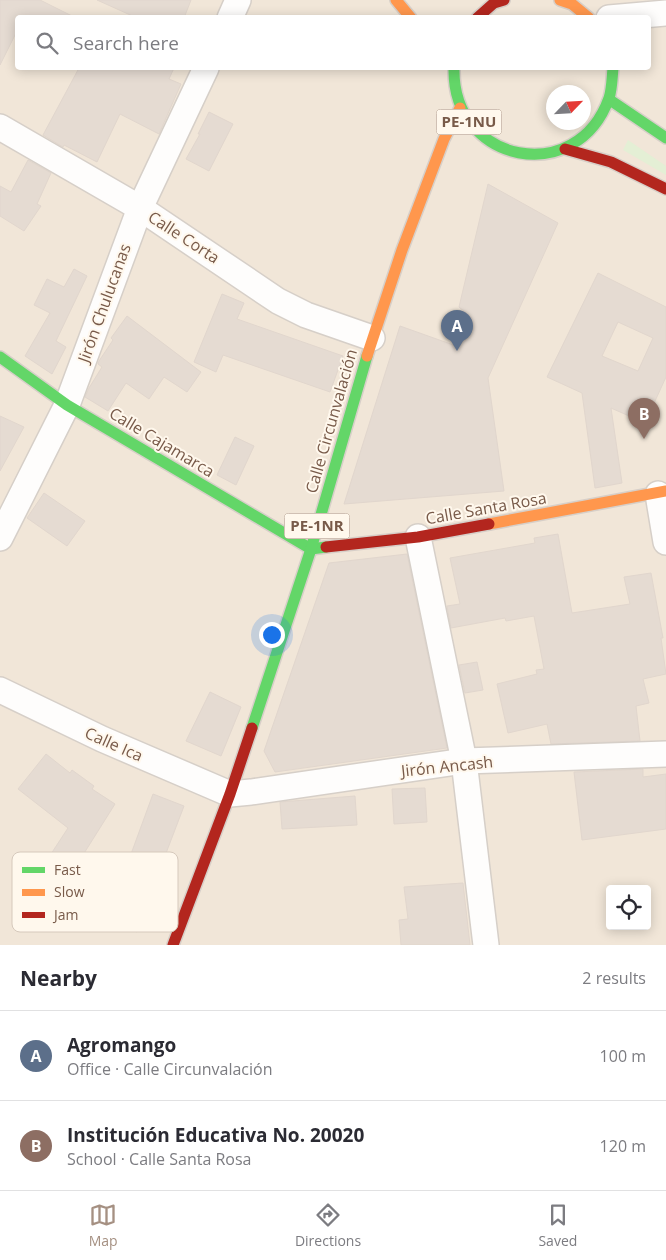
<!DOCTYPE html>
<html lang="en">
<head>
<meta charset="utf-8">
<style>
  body { margin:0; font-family:"Open Sans",sans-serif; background:#f2f2f3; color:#2b2b33 }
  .controls { position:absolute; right:15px; bottom:15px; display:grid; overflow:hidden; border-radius:5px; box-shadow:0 2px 12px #0003 }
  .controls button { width:45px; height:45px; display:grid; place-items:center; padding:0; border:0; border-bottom:1px solid #e1e1e2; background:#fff; color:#2b2b33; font:25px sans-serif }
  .compass { position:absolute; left:546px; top:85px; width:45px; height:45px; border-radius:50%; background:#fff; box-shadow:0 2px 12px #0003; rotate:65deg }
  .you { position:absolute; left:271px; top:634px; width:18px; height:18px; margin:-12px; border:4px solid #fff; border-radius:50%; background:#1a73e8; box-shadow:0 0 0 8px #1a73e833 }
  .badge { display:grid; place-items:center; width:32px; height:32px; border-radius:50%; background:#a59082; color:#fff; font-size:16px; font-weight:700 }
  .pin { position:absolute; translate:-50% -41px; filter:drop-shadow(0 1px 2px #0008) }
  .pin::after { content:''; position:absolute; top:26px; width:18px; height:15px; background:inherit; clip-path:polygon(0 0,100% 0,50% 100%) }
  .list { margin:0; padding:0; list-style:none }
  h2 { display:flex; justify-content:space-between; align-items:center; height:65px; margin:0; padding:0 20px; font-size:21px }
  h2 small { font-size:16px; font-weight:400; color:#7c7c81 }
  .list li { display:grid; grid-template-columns:32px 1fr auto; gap:15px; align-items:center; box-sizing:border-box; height:90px; padding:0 20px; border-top:1px solid #e1e1e2 }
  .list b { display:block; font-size:19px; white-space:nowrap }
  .list p { margin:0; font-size:16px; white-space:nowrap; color:#7c7c81 }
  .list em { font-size:16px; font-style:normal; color:#7c7c81 }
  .icon { flex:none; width:28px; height:28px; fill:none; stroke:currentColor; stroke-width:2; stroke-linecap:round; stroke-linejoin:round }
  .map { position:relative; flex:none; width:666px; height:945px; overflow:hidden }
  .search { position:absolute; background:#fff; box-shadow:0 2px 12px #0003; left:15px; right:15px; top:15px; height:55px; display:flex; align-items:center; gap:12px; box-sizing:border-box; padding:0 18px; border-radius:5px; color:#7c7c81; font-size:19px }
  .sheet { height:245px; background:#fff }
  nav { display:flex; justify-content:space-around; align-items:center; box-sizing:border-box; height:70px; border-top:1px solid #e1e1e2; background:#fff; font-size:14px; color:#7c7c81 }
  nav a { display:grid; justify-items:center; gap:2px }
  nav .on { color:#a59082 }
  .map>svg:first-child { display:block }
  .residential { fill:#f1e6d8; fill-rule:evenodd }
  .green { fill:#e4efd5 }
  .building { fill:#e5dbd2; stroke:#e1d6cd; fill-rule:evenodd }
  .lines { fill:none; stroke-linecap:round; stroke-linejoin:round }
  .street-casing { stroke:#d6cfc8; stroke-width:28 }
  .fast-casing { stroke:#d7cfc8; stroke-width:14 }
  .slow-casing { stroke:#d7cfc8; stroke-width:14 }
  .jam-casing { stroke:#d7cfc8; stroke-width:14 }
  .street { stroke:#fefdfc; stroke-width:25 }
  .fast { stroke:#63d668; stroke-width:11 }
  .slow { stroke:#ff974d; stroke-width:11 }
  .jam { stroke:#b3261e; stroke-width:11 }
  .labels { text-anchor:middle; stroke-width:4; stroke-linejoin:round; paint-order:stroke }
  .shield { fill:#fff8ed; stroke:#a0897a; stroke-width:1 }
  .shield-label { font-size:15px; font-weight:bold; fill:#785a49 }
  .street-label { font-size:16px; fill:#785a49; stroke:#fff8ed }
  .key { fill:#fff8ed; stroke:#d6c9bc; stroke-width:1 }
  .key-label { font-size:14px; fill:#785a49 }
</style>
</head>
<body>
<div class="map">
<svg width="666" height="945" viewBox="0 0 666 945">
  <rect width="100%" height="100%" fill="#f8f3eb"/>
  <!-- residential -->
  <path class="residential" d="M0 0H666V945H0ZM18 18H648V68H18ZM554 92H584V122H554ZM610 889H647V926H610Z"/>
  <!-- green -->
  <path class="green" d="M628 140 666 166V175L623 150Z"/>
  <!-- building -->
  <g class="building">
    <path d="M0 0H40L76 18H18V29L0 65Z"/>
    <path d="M97 0H191L184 18H137Z"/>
    <path d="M79 68H174L169 79 181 84 159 134 120 114 97 162 64 145 63 147 43 135Z"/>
    <path d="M209 112 233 124 209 171 186 159 200 134H198Z"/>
    <path d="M28 160 51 173 37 204 41 206 24 231 0 216V186L11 192Z"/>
    <path d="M488 184 558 223 488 378 504 491 344 504 400 326 459 347 472 318 459 307Z"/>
    <path d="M74 269 87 276 56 341 66 347 52 374 25 356 50 313 34 305 47 279 64 287Z"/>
    <path d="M598 273 666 307V377L645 423 611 408 622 483 595 488 582 393 547 377ZM618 322 653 338 638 371 602 356Z"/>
    <path d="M222 294 244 303 237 319 343 356 330 392 223 355 216 372 194 362Z"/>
    <path d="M127 316 201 372 187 392 164 377 149 399 126 383 108 411 85 397 89 388 102 367 98 364 99 361 113 340 111 338Z"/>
    <path d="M0 416 24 427 0 471Z"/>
    <path d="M235 437 254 446 236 485 217 475Z"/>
    <path d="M44 493 85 521 67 546 27 518Z"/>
    <path d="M558 534 572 613 630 604 624 577 651 573 663 638H661L666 674 643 679 649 703 636 706 640 741 551 744 547 724 508 733 497 684 537 674 536 670 544 669 534 616 506 621 505 618 451 628 447 606 460 604 450 558 535 543 534 538Z"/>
    <path d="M407 554 447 748 275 772 264 751 329 563Z"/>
    <path d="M477 662 483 690 465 693 459 665Z"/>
    <path d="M210 692 241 707 221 756 186 741Z"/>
    <path d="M46 754 70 773 72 770 94 786 92 789 115 804 71 874 49 857 68 828 18 789Z"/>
    <path d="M643 769V777L666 774V829L582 840 574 772Z"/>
    <path d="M425 788 427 822 394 824 392 789Z"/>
    <path d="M153 794 184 806 144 911 148 913 137 932 87 904 98 885 116 895Z"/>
    <path d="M355 796 357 825 282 829 280 802Z"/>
    <path d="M463 883 470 945H401L399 920 408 919 404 887Z"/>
  </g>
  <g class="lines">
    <!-- street casing -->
    <g class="street-casing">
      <g id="street">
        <path d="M230 18 238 0"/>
        <path d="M609 18 666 13"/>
        <path d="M0 127 140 208 278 301 306 315 372 338"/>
        <path d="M658 494 666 542"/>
        <path d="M418 537 464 761 486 945"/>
        <path d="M0 538 67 405 140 208 206 68"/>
        <path d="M0 690 102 739 230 794 251 792 464 761 666 754"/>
      </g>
    </g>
    <!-- fast casing -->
    <g class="fast-casing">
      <g id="fast">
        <path d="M454 68C452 164 577 188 609 98 612 89 612 78 613 68"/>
        <path d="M610 100 666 138"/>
        <path d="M0 357 67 405 311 549 326 547"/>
        <path d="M252 728 311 549 367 356"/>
      </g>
    </g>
    <!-- slow casing -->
    <g class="slow-casing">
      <g id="slow">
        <path d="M396 0 411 18"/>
        <path d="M560 0 572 4 589 18"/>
        <path d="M367 356 402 250 444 139 460 108"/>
        <path d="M489 524 666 491"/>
      </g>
    </g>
    <!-- jam casing -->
    <g class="jam-casing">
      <g id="jam">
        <path d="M477 18 494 3 504 0"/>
        <path d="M565 149 611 162 666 189"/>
        <path d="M326 547 418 537 489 524"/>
        <path d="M173 945 230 794 252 728"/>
      </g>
    </g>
    <!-- street -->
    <use href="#street" class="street"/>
    <!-- fast -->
    <use href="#fast" class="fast"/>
    <!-- slow -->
    <use href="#slow" class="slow"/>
    <!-- jam -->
    <use href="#jam" class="jam"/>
  </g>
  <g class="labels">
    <!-- shield labels -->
    <g class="shield">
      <rect x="436.5" y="109.5" width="65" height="25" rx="4"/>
      <rect x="284.5" y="513.5" width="65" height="25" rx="4"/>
    </g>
    <g class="shield-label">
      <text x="469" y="127">PE-1NU</text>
      <text x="317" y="531">PE-1NR</text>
    </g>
    <!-- street labels -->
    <g class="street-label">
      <text transform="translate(184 237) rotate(33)" y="6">Calle Corta</text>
      <text transform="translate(104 303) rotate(-70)" y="6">Jirón Chulucanas</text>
      <text transform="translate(331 421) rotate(-74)" y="6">Calle Circunvalación</text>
      <text transform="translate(162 442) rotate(31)" y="6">Calle Cajamarca</text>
      <text transform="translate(486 508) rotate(-10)" y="6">Calle Santa Rosa</text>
      <text transform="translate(114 744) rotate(24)" y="6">Calle Ica</text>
      <text transform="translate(447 766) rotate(-6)" y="6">Jirón Ancash</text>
    </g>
  </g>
  <!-- legend -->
  <rect x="12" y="852" width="166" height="80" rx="8" class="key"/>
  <rect x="22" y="867" width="23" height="6" fill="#63d668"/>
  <rect x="22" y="889" width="23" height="7" fill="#ff974d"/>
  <rect x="22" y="912" width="23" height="6" fill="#b3261e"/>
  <g class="key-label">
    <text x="54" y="875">Fast</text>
    <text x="54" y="897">Slow</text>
    <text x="54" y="920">Jam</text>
  </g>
</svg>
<div class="controls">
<button><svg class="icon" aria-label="locate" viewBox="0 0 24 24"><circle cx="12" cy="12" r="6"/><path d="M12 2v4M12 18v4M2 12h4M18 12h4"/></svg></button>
</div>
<svg class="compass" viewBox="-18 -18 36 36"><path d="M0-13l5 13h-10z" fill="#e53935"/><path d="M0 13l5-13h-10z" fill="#7c7c81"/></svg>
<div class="you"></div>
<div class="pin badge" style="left:457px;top:351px;background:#5c6f8a">A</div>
<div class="pin badge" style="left:644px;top:439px;background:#8d6e63">B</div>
<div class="search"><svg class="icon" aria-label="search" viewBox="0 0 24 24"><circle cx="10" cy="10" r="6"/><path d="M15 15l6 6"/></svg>Search here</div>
</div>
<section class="sheet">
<h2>Nearby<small>2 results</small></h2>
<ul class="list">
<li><span class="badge" style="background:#5c6f8a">A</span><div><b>Agromango</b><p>Office · Calle Circunvalación</p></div><em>100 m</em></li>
<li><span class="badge" style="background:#8d6e63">B</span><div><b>Institución Educativa No. 20020</b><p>School · Calle Santa Rosa</p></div><em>120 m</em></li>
</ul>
</section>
<nav>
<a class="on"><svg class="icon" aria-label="map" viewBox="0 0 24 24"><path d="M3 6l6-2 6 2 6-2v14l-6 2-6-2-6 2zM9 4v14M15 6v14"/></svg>Map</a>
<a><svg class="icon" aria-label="directions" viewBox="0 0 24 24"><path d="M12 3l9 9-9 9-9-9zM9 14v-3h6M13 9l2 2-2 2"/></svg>Directions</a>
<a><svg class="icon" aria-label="saved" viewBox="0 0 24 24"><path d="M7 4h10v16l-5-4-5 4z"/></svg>Saved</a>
</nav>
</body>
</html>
